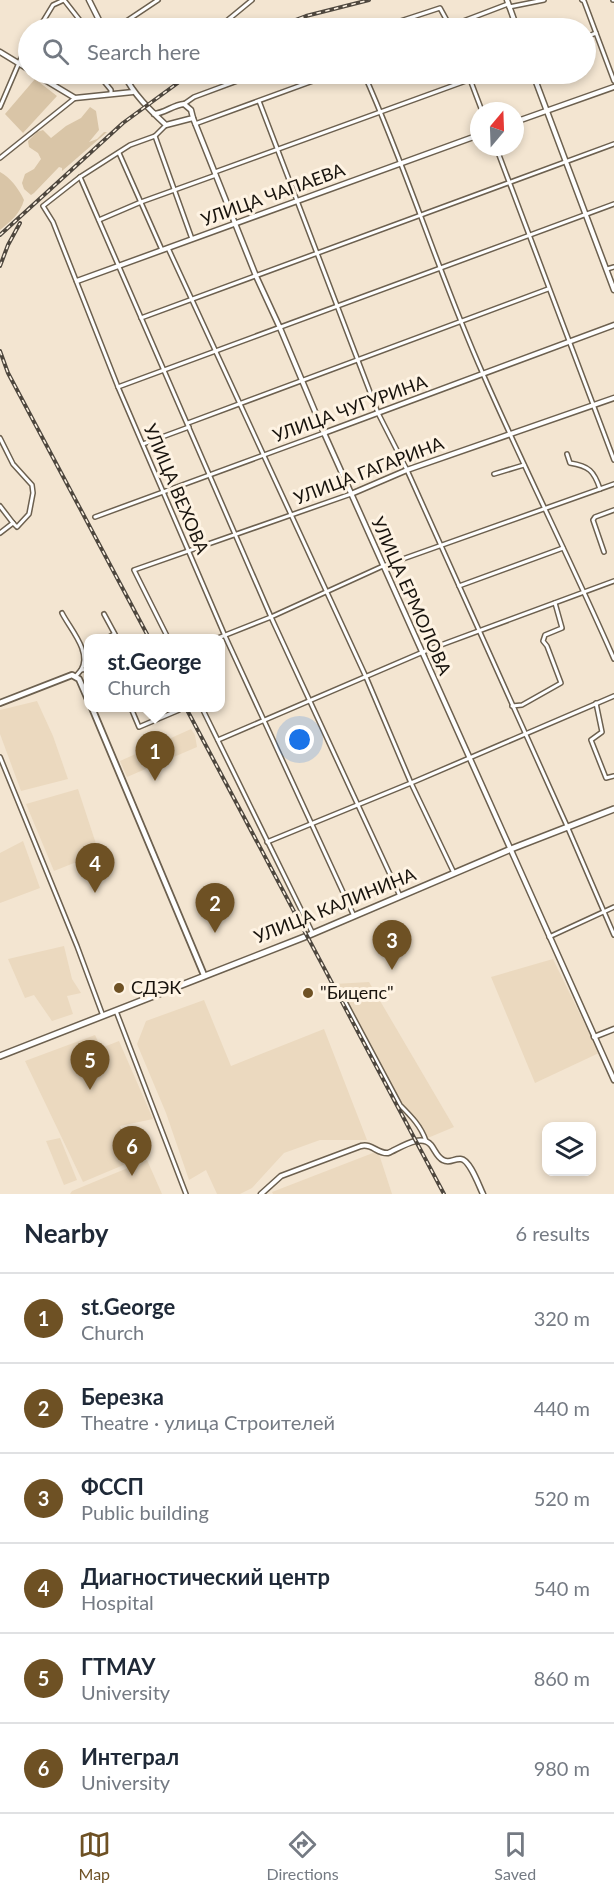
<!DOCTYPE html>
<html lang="en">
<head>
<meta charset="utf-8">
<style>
  body { margin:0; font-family:Lato,sans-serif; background:#f2f2f3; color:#1f2937 }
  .controls { position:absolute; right:18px; bottom:18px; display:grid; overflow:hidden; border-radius:12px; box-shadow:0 3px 9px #0003 }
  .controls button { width:54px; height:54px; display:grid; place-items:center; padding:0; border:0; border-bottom:2px solid #e0e1e3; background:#fff; color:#1f2937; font:30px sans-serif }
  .compass { position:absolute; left:470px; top:102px; width:54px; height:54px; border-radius:50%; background:#fff; box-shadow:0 3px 9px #0003; rotate:19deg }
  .you { position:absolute; left:300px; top:740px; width:21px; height:21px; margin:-15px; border:4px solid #fff; border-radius:50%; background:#1a73e8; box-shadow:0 0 0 9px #1a73e833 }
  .badge { display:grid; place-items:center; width:39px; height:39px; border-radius:50%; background:#6e5124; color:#fff; font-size:20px; font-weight:700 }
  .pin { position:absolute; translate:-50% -50px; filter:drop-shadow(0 2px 3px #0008) }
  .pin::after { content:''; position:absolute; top:32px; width:21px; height:18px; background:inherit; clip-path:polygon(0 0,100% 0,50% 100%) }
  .popup { position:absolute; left:84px; top:634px; width:141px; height:78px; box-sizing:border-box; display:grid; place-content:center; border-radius:12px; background:#fff; filter:drop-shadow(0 2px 4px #0005); font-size:20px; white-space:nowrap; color:#747a83 }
  .popup b { font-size:22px; color:#1f2937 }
  .popup::after { content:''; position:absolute; left:50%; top:100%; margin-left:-12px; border:12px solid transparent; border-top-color:#fff }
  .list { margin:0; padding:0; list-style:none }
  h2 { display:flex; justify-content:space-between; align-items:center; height:78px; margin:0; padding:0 24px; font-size:26px }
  h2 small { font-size:20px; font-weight:400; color:#747a83 }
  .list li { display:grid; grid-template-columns:39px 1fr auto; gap:18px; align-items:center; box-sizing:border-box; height:90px; padding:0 24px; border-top:2px solid #e0e1e3 }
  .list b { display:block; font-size:22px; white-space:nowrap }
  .list p { margin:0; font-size:20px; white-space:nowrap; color:#747a83 }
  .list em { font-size:20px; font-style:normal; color:#747a83 }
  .icon { flex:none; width:33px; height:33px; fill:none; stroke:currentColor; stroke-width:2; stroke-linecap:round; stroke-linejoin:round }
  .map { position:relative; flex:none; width:614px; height:1194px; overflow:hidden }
  .search { position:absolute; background:#fff; box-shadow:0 3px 9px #0003; left:18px; right:18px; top:18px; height:66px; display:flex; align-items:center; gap:15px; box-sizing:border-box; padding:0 21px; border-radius:33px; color:#747a83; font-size:22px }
  .sheet { height:618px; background:#fff }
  nav { display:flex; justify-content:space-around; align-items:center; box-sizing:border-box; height:84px; border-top:2px solid #e0e1e3; background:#fff; font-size:16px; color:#747a83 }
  nav a { display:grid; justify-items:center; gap:3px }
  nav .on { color:#6e5124 }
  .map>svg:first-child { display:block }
  .built { fill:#ebd9bf }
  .green { fill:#d9c5a7 }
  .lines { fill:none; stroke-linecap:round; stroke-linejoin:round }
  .minor-casing { stroke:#6c604f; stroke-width:6 }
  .tertiary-casing { stroke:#6c604f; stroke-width:7 }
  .secondary-casing { stroke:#6c604f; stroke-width:8 }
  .primary-casing { stroke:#6c604f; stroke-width:8 }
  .minor { stroke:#fff; stroke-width:3 }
  .tertiary { stroke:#fff; stroke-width:4 }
  .secondary { stroke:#fff; stroke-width:4.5 }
  .primary { stroke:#fff; stroke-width:5 }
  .rail-casing { stroke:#4e473e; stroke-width:4 }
  .rail { stroke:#fef3e3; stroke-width:1.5; stroke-dasharray:4.5; stroke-linecap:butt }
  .poi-dot { fill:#6e5124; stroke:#fef3e3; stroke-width:2 }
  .labels { text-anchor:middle; stroke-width:6; stroke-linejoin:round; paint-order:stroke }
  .street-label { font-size:18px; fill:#18130d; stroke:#fef3e3 }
  .poi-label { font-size:18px; fill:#18130d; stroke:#fef3e3; text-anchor:start }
</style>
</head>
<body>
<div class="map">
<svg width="614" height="1194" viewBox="0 0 614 1194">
  <rect width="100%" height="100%" fill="#f3e5d1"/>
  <!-- built -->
  <g class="built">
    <path d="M37 701 53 736 68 779 21 791 0 734V710Z"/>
    <path d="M191 729 195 735 197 747 127 777 120 761Z"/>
    <path d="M78 789 99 853 54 871 26 804Z"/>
    <path d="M23 841 40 888 0 903V853Z"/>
    <path d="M64 946 72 979 81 993 67 996 73 1014 52 1021 34 995 25 998 8 959Z"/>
    <path d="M553 959 599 1053 535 1083 491 977Z"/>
    <path d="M369 982 454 1127 423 1140 334 984Z"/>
    <path d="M204 1000 231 1066 324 1029 367 1140H320L284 1153 252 1188 240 1194H217L206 1170 189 1180 166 1113 137 1044 146 1021Z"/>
    <path d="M95 1035 101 1048 119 1041 153 1119 120 1126 133 1161 83 1182 25 1061Z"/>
    <path d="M60 1138 77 1180 64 1185 46 1141Z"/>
    <path d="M378 1151 392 1194H273L272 1192Z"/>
    <path d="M147 1160 162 1194H70L72 1191Z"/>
  </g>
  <!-- green -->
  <g class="green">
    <path d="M35 79 57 96 23 133 5 114Z"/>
    <path d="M90 107 96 111 99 130 89 142 97 139 104 132H107L62 171V168L59 167 34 193 31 195 24 189 22 183 25 174 34 169 41 159 38 153 29 147 28 141 37 132 43 130 51 138 66 126 81 118Z"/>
    <path d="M0 172C10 177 19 189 24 200 20 214 11 221 0 230Z"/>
  </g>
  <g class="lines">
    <!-- minor casing -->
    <g class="minor-casing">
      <g id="minor">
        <path d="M64 0 86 28"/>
        <path d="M582 0 584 1 614 81"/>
        <path d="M613 0H614"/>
        <path d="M509 7 544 0"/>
        <path d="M39 28 53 5 64 0"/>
        <path d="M116 28 158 0"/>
        <path d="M218 28 252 0"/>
        <path d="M379 28 440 8 451 28"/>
        <path d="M445 28 508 4"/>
        <path d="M586 37 596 33"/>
        <path d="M98 74 111 90V93"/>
        <path d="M364 74C408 172 439 275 483 374 525 470 572 563 614 659"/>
        <path d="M468 74 482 111"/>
        <path d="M128 82 151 74"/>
        <path d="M259 101 378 413 407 470 567 826 614 935"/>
        <path d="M184 104 194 97 256 74"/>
        <path d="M0 107 21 58 28 45"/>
        <path d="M195 124 332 74"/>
        <path d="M166 125 155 136 130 145 80 177 43 206 53 222 118 387 225 636 354 916"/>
        <path d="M155 136 192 239"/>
        <path d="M496 147 614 460"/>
        <path d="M119 153 162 250"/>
        <path d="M0 158 75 98"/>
        <path d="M215 172 485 74"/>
        <path d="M80 177 271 617 400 896"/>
        <path d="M99 220 141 202 216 175"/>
        <path d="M168 248 366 677 411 783 454 873"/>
        <path d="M607 269 614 267"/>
        <path d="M141 318 614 144"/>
        <path d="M118 387 614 204"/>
        <path d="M188 423 548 289"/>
        <path d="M0 438 13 464 32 485 33 493 29 514 17 527 13 523"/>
        <path d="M143 444 189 427"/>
        <path d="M567 454 570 463C589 466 594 471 600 489"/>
        <path d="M494 474 524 465"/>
        <path d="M0 506 13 523"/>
        <path d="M95 517 324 433"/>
        <path d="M0 533 13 523"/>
        <path d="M604 552 593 520 595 517 614 510"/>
        <path d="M459 586 563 548"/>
        <path d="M62 613C70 629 92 652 81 670"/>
        <path d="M104 614 117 638"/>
        <path d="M107 638 114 634"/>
        <path d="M168 638 134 570 351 494"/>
        <path d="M218 638 271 617 383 566 614 484"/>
        <path d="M76 676 81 670 89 669"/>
        <path d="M596 703 602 732 591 740 606 778 614 776"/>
        <path d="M512 706 522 705 561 683 547 646 543 641 545 635 562 628 555 603"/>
        <path d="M131 708 139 727 179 710"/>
        <path d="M202 708 313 934"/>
        <path d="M218 740 430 649 614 581"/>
        <path d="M0 757 77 946 103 1016"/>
        <path d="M267 842 411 783 614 696"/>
        <path d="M549 937 614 907"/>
        <path d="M343 998 400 1105C411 1116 421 1126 426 1141"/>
        <path d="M116 1011 186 1194"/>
      </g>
    </g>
    <!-- tertiary casing -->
    <g class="tertiary-casing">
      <g id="tertiary">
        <path d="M89 0 103 28"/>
        <path d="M507 0 517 28"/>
        <path d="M0 52 28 69"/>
        <path d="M35 74 75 98 133 92"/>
        <path d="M124 74C133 94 150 110 166 125L193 118 191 110 184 104C173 105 165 113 154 114"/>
        <path d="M533 74 614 290"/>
        <path d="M193 118 256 276 280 328 324 433 614 1080"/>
        <path d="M515 122 614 87"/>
        <path d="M77 281 479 135"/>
        <path d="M324 433 614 325"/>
        <path d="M351 494 407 470 614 398"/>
        <path d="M594 1037 614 1029"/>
        <path d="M261 1194 281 1176 361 1146C372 1143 377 1154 388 1153 400 1148 421 1133 431 1145 435 1150 437 1157 443 1160 450 1164 454 1158 461 1159 470 1160 479 1186 483 1194"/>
      </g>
    </g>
    <!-- secondary casing -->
    <g class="secondary-casing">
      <g id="secondary">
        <path d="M0 703 72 675 79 679 89 702"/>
        <path d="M92 708 204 975"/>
      </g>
    </g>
    <!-- primary casing -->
    <g class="primary-casing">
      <path id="primary" d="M0 1056 307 936 511 849 614 809"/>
    </g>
    <!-- minor -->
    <use href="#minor" class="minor"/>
    <!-- tertiary -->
    <use href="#tertiary" class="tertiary"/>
    <!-- secondary -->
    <use href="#secondary" class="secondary"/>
    <!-- primary -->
    <use href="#primary" class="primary"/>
    <!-- rail casing -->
    <g class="rail-casing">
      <g id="rail">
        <path d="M274 28 306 16 369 0"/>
        <path d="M0 235 123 123 190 74"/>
        <path d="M0 266 8 245 20 223"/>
        <path d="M0 351 8 373 149 638"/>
        <path d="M186 708 444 1194"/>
      </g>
    </g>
    <!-- rail -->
    <use href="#rail" class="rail"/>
  </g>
  <!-- markers -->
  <g class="poi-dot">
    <circle cx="119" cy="988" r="6"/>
    <circle cx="308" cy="993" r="6"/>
  </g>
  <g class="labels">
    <!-- street labels -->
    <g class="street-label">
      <text transform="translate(273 195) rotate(-20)" y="6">УЛИЦА ЧАПАЕВА</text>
      <text transform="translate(350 409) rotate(-20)" y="6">УЛИЦА ЧУГУРИНА</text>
      <text transform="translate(369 471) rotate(-21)" y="6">УЛИЦА ГАГАРИНА</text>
      <text transform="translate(176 489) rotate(67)" y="6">УЛИЦА ВЕХОВА</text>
      <text transform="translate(411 596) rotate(66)" y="6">УЛИЦА ЕРМОЛОВА</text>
      <text transform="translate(335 906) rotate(-22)" y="6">УЛИЦА КАЛИНИНА</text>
    </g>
    <!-- poi labels -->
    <g class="poi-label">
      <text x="131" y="994">СДЭК</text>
      <text x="320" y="999">"Бицепс"</text>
    </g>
  </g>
</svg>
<div class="controls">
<button><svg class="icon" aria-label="layers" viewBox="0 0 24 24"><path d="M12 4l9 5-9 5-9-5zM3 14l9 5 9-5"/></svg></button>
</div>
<svg class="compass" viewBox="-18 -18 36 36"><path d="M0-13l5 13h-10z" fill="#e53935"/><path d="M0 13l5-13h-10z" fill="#747a83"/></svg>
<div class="you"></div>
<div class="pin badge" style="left:155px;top:781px">1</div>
<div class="popup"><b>st.George</b>Church</div>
<div class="pin badge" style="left:215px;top:933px">2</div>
<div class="pin badge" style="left:392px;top:970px">3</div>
<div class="pin badge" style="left:95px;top:893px">4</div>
<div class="pin badge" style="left:90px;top:1090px">5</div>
<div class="pin badge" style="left:132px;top:1176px">6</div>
<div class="search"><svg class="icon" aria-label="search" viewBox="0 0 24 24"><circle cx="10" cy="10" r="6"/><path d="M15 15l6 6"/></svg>Search here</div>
</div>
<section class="sheet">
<h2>Nearby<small>6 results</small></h2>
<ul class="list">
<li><span class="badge">1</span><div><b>st.George</b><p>Church</p></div><em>320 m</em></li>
<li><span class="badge">2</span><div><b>Березка</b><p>Theatre · улица Строителей</p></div><em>440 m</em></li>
<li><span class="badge">3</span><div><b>ФССП</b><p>Public building</p></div><em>520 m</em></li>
<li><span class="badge">4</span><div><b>Диагностический центр</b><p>Hospital</p></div><em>540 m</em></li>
<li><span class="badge">5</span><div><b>ГТМАУ</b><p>University</p></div><em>860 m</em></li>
<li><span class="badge">6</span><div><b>Интеграл</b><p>University</p></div><em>980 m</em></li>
</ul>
</section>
<nav>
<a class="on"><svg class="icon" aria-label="map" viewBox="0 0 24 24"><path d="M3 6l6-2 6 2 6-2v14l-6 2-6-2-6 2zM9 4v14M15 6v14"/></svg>Map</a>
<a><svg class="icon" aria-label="directions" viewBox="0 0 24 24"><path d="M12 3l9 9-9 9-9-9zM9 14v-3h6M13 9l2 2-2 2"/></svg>Directions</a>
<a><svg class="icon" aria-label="saved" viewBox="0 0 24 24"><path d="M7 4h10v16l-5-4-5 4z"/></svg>Saved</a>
</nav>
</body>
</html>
